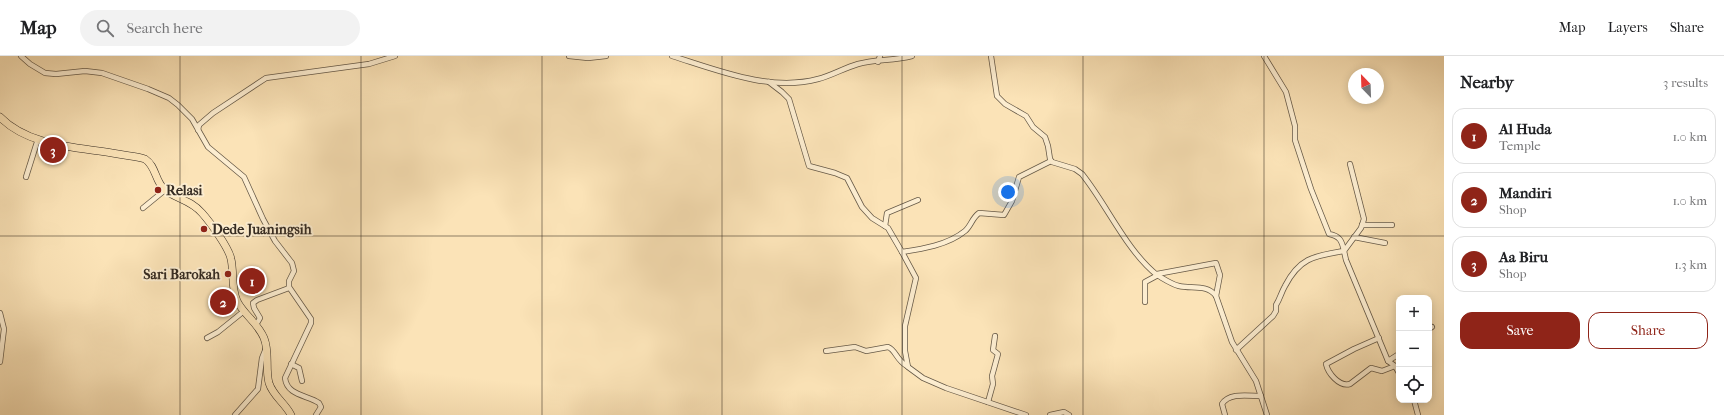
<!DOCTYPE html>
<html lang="en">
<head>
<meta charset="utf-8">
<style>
  body { margin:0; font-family:"IM FELL French Canon",serif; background:#f2f2f2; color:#202124 }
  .controls { position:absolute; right:12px; bottom:12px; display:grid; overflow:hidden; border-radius:8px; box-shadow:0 2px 10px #0003 }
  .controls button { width:36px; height:36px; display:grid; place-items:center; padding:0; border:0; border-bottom:1px solid #e0e0e0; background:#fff; color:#202124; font:20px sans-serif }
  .compass { position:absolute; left:1348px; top:12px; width:36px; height:36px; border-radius:50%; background:#fff; box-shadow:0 2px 10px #0003; rotate:337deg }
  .you { position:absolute; left:1008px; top:136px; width:14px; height:14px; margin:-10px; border:3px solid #fff; border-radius:50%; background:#1a73e8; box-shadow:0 0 0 6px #1a73e833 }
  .badge { display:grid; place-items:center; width:26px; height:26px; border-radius:50%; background:#8f2418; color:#fff; font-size:13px; font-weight:700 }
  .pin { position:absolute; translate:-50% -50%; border:2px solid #fff; box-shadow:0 1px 4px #0006 }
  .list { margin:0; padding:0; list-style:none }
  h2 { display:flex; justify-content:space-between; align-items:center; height:52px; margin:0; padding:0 16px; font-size:17px }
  h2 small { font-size:13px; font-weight:400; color:#757577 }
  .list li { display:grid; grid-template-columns:26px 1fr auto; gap:12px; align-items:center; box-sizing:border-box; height:56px; margin:0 8px 8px; padding:0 8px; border:1px solid #e0e0e0; border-radius:12px }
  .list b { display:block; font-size:15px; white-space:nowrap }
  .list p { margin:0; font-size:13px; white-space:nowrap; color:#757577 }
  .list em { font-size:13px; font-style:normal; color:#757577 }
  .actions { display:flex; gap:8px; padding:12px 16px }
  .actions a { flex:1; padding:9px 0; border:1px solid #8f2418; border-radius:12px; text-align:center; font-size:14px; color:#8f2418 }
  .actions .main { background:#8f2418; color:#fff }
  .icon { flex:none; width:22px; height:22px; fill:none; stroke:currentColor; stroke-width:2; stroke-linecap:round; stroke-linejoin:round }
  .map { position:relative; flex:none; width:1444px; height:359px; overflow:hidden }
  header { display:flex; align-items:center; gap:24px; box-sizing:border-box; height:56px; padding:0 20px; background:#fff; border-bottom:1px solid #e0e0e0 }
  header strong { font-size:19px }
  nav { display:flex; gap:22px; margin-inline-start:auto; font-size:14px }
  .search { width:280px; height:36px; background:#f2f2f2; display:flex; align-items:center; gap:10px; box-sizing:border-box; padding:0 14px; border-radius:22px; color:#757577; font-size:15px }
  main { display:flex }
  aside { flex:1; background:#fff }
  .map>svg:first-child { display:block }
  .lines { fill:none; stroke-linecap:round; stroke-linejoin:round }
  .street-casing { stroke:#665947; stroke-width:6 }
  .primary-casing { stroke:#352b22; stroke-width:8 }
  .street { stroke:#fcedd0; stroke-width:4.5 }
  .primary { stroke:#fbe3b7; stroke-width:7 }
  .grid { fill:none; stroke:#352b22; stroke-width:1; stroke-opacity:0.55 }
  .poi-dot { fill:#8f2418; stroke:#fcedd0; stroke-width:1.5 }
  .labels { text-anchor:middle; stroke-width:4; stroke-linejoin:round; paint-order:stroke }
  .poi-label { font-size:14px; font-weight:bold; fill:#352b22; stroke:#fcedd0; text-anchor:start }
</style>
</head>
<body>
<header>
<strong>Map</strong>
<div class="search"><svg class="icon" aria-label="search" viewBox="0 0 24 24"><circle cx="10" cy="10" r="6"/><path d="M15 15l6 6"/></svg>Search here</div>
<nav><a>Map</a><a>Layers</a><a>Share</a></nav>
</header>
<main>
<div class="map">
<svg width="1444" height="359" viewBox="0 0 1444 359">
  <rect width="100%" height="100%" fill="#fbe3b7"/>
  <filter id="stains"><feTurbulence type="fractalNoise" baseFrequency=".005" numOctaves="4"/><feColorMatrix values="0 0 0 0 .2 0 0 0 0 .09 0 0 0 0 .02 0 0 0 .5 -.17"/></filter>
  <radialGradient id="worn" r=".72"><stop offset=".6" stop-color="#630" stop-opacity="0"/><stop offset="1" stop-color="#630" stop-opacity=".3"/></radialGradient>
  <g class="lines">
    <!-- street casing -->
    <g class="street-casing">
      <g id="street">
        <path d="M21 0 30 8 45 17 56 18 85 15 102 17 148 33 169 42 178 49 192 63 208 91 244 121 263 163 275 185 292 207 294 215 289 225V231L311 263V267L285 322C287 340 308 339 319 347L321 351 316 359"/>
        <path d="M569 0 588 2 606 0"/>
        <path d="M672 0C717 14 770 36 818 23 831 20 844 12 858 8 875 3 893 5 912 0"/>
        <path d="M991 0 997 40 1005 48 1026 60 1033 71 1045 81 1048 90 1050 103 1052 106 1075 113 1082 118C1107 149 1126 194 1157 219 1164 223 1171 228 1179 230 1192 233 1207 228 1216 240L1232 286 1256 325 1267 359"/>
        <path d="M878 6 880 0"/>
        <path d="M769 26 782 36 789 43 809 110 835 117 847 122 862 151 872 162 888 172 902 196C922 193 948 189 965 175 971 170 972 162 979 157L1004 159 1012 145 1019 121 1051 105"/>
        <path d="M198 74 199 69 213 57 266 22 369 8 395 0"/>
        <path d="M1350 108 1364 163 1361 172 1344 195 1346 204 1388 305 1395 310 1399 317"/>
        <path d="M26 121 38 83"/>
        <path d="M143 152 165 134"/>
        <path d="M1362 169H1392"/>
        <path d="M885 170 887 157 918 144"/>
        <path d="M1354 181 1385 187"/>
        <path d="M902 196 916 222 905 270V295L908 311 923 322 946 332 1026 359"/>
        <path d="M1157 218 1216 207 1220 219 1216 240"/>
        <path d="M1145 246V226L1158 219"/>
        <path d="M0 257 4 273 0 306"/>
        <path d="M256 269 260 262 254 252 253 247 257 244 289 232"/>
        <path d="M1429 273 1432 271"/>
        <path d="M207 282 218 276 244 255"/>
        <path d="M1379 282 1354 293 1326 308C1328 317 1339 331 1350 328L1371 312 1382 315 1395 310"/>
        <path d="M1236 294 1273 260 1276 255V249C1280 243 1281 237 1285 230 1300 201 1315 200 1344 195 1342 185 1340 180 1329 178L1311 133 1295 84V70L1286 36 1264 0"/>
        <path d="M826 295 855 291 866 295 888 291C896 294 896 304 907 310"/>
        <path d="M1388 305 1399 298"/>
        <path d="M291 308 299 312 302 325"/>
        <path d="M1414 344 1418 359"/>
        <path d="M988 346 993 328 992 320 998 298 993 294 995 280"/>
        <path d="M235 359 258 333 262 302 266 292"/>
        <path d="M1050 359 1064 356 1069 359"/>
        <path d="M1225 359 1222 348C1229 336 1249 340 1261 340"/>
      </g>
    </g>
    <!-- primary casing -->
    <g class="primary-casing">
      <path id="primary" d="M0 61C29 91 79 91 118 98 127 100 136 100 145 103 156 110 155 125 164 133 175 143 190 143 202 157 210 166 229 192 231 203 234 216 231 232 237 245 244 259 258 267 264 282 270 297 265 312 269 327 273 340 285 347 291 359"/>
    </g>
    <!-- street -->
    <use href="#street" class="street"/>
    <!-- primary -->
    <use href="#primary" class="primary"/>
  </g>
  <!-- grid -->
  <path class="grid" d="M180 0V359M361 0V359M542 0V359M722 0V359M902 0V359M1083 0V359M1264 0V359M0 180H1444"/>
  <!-- markers -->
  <g class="poi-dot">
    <circle cx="158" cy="134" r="4"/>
    <circle cx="204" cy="173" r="4"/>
    <circle cx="228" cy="218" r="4"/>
  </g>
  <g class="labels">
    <!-- poi labels -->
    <g class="poi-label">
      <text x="166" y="139">Relasi</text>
      <text x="212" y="178">Dede Juaningsih</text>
      <text x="220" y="223" text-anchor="end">Sari Barokah</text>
    </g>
  </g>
  <rect width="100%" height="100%" filter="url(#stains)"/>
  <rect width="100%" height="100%" fill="url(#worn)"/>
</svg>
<div class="controls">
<button>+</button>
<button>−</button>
<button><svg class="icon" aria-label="locate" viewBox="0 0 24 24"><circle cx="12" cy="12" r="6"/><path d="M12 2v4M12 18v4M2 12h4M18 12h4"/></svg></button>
</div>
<svg class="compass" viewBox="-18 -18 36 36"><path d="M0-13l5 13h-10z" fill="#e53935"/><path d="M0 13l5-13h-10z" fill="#757577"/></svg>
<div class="you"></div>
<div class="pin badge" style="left:252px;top:225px">1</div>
<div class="pin badge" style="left:223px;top:246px">2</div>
<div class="pin badge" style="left:53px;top:94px">3</div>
</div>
<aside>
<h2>Nearby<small>3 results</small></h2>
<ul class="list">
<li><span class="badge">1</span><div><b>Al Huda</b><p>Temple</p></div><em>1.0 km</em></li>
<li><span class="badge">2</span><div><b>Mandiri</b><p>Shop</p></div><em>1.0 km</em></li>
<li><span class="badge">3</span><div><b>Aa Biru</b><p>Shop</p></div><em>1.3 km</em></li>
</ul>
<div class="actions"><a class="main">Save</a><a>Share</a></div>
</aside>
</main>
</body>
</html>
